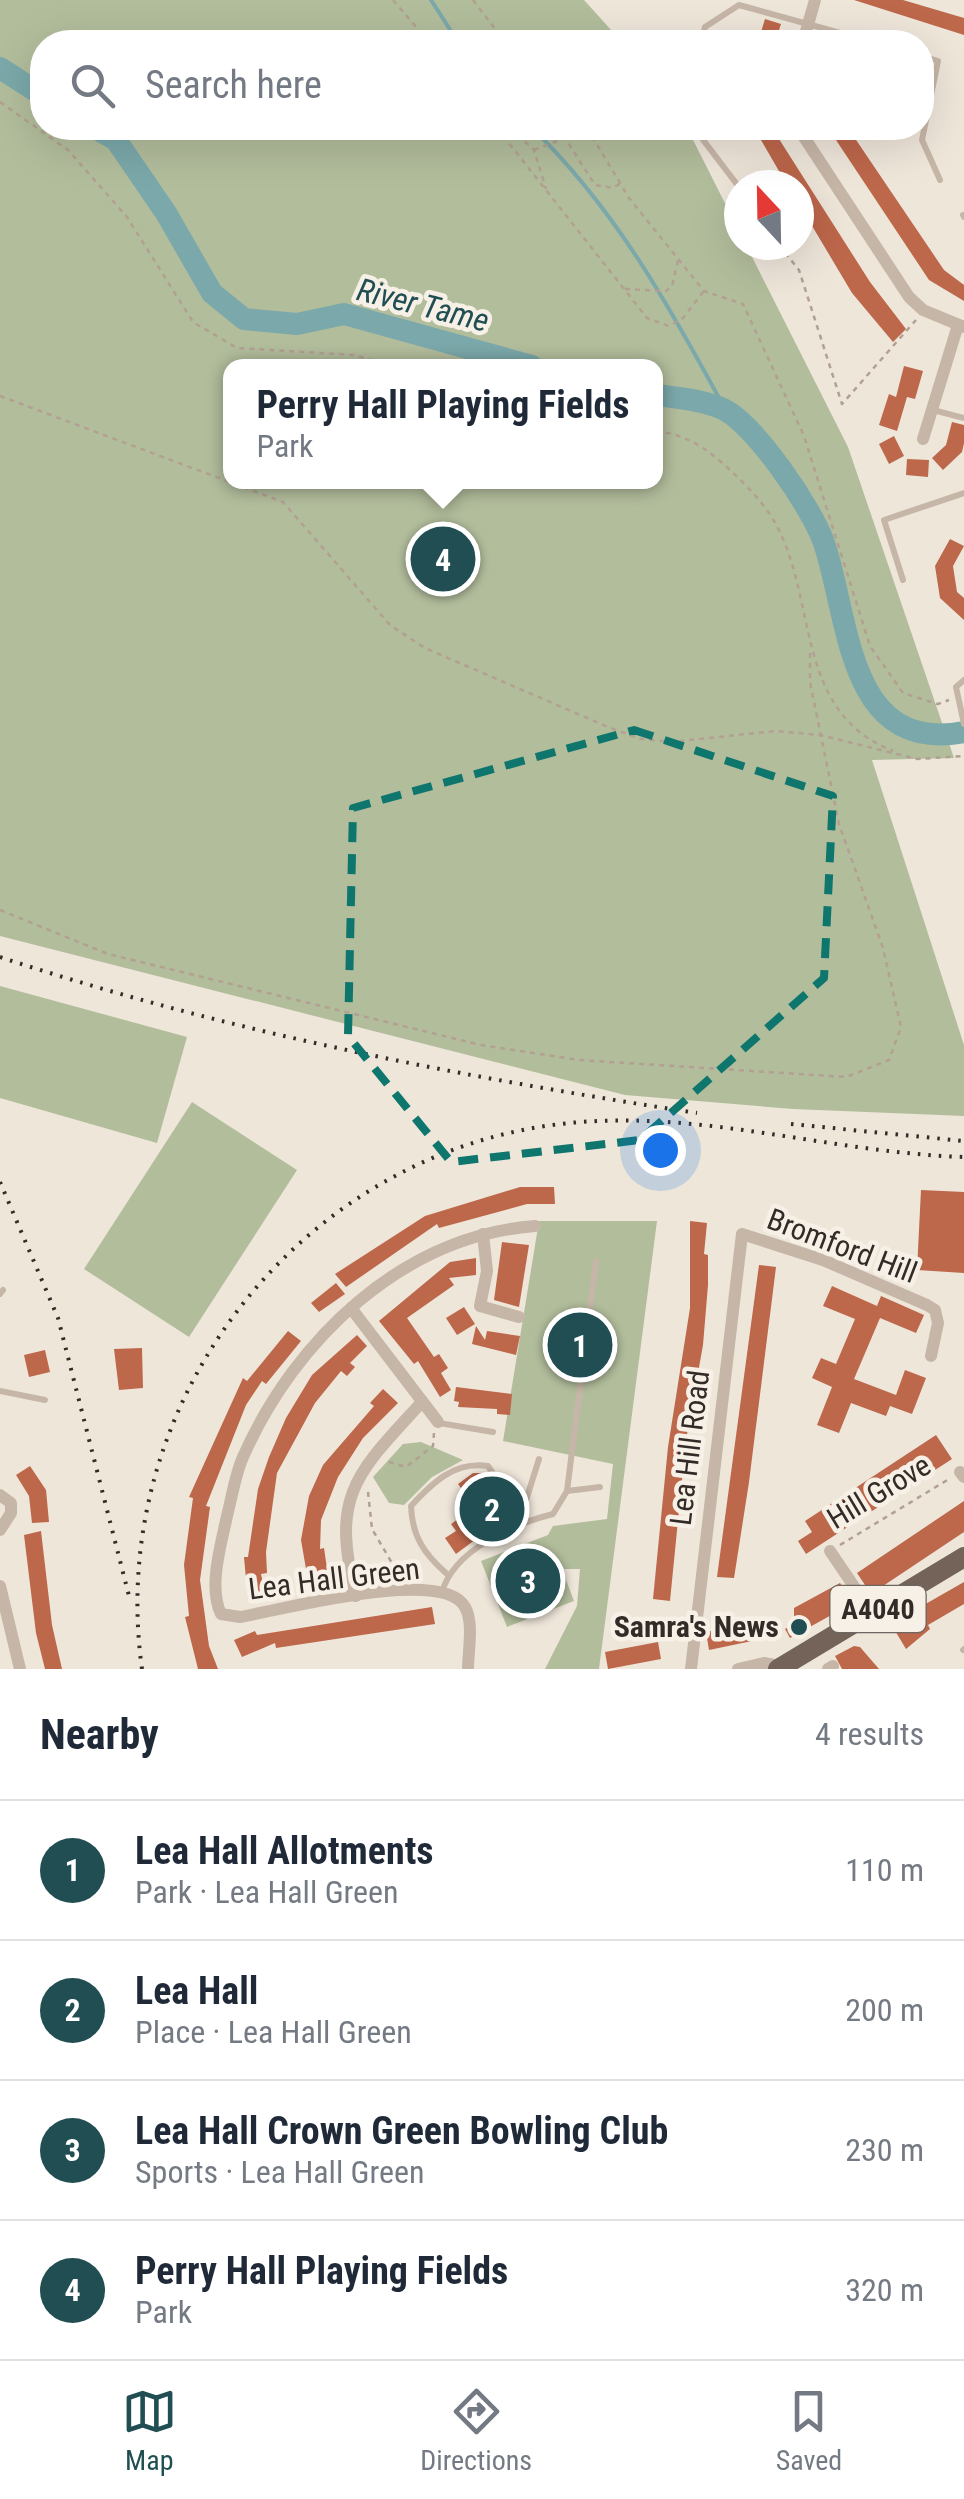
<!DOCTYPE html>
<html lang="en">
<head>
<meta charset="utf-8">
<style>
  body { margin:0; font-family:"Roboto Condensed",sans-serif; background:#f2f2f3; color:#1f2937 }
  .compass { position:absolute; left:724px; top:170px; width:90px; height:90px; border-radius:50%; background:#fff; box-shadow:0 10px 40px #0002; rotate:338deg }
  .you { position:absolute; left:660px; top:1150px; width:35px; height:35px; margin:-25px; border:8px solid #fff; border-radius:50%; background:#1a73e8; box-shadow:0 0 0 15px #1a73e833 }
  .badge { display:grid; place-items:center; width:65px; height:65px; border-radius:50%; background:#204e52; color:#fff; font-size:32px; font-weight:700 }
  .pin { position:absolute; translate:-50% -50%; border:5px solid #fff; box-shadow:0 2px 10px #0006 }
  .popup { position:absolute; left:223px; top:359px; width:440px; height:130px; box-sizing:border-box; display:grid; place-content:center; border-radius:20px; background:#fff; filter:drop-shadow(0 2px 8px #0005); font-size:32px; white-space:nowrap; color:#747a83 }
  .popup b { font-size:38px; color:#1f2937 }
  .popup::after { content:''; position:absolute; left:50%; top:100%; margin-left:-20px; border:20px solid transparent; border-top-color:#fff }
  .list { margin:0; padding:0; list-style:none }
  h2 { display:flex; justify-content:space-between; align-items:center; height:130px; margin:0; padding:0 40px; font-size:42px }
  h2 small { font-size:32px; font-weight:400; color:#747a83 }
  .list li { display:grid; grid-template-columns:65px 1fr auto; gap:30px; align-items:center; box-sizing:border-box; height:140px; padding:0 40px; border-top:2px solid #e0e1e3 }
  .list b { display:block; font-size:38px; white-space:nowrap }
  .list p { margin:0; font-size:32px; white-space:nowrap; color:#747a83 }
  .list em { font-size:32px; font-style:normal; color:#747a83 }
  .icon { flex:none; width:55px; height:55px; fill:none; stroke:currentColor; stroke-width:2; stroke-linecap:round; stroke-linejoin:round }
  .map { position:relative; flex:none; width:964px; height:1669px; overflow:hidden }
  .search { position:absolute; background:#fff; box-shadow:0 10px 40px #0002; left:30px; right:30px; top:30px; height:110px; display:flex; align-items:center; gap:25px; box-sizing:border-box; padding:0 35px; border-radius:40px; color:#747a83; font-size:38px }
  .sheet { height:690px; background:#fff }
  nav { display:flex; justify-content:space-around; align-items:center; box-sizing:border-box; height:140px; border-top:2px solid #e0e1e3; background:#fff; font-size:28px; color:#747a83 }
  nav a { display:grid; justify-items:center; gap:5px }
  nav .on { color:#204e52 }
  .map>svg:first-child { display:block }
  .green { fill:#b2bd9c; fill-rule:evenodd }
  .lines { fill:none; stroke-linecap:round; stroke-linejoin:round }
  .stream { stroke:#7ba8aa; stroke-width:4 }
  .river { stroke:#7ba8aa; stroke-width:22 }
  .building { fill:#bd674b }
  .path { stroke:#b2a092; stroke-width:2.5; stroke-dasharray:5 5; stroke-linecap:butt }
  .lane { stroke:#c6b6a7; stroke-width:6 }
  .street { stroke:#c6b6a7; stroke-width:12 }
  .primary { stroke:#746359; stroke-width:20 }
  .rail { stroke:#332b27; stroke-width:4; stroke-dasharray:2.5 8; stroke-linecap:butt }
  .marked { fill:none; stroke:#0f766e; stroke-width:8; stroke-dasharray:20 12; stroke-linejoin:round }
  .poi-dot { fill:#204e52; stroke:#f7f0e6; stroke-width:4 }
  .labels { text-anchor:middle; stroke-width:9; stroke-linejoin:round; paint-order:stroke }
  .shield { fill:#f7f0e6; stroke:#6e6660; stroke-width:2.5 }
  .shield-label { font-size:28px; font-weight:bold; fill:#332b27 }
  .street-label { font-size:30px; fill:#332b27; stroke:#f7f0e6 }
  .poi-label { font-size:30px; font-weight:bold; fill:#332b27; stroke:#f7f0e6; text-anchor:end }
  .water-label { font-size:32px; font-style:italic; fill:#204e52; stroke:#f7f0e6 }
</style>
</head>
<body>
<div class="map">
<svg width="964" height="1669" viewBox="0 0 964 1669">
  <rect width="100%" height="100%" fill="#efe6da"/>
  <!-- green -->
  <g class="green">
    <path d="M0 0H584L622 42H42V128H687L739 231V245H746L848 447 954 758 872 760 964 1045V1116L793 1109 625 1095 0 936ZM656 366V482H230V366Z"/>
    <path d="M0 986 187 1037 157 1143 0 1098Z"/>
    <path d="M192 1102 297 1170 189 1337 84 1269Z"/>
    <path d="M539 1221H657L599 1669H545L577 1606 580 1569H564L559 1561 574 1601 507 1627 481 1561 548 1535 553 1526 607 1519 613 1464 503 1441Z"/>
    <path d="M421 1442 463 1460 432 1477 404 1505 389 1503 373 1477 403 1444Z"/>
  </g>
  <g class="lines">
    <!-- stream -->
    <g class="stream">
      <path d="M431 0 458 42"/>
      <path d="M532 128C615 208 671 309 725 409"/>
    </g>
    <!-- river -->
    <g class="river">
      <path d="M0 68 42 95"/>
      <path d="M95 128 116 140 166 213 212 293 244 319 297 324 344 314 532 366"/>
      <path d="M656 395C675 397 706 401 723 409 755 424 813 510 824 543 850 620 847 754 964 732"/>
    </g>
  </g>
  <!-- building -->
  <g class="building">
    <path d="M854 0H903L964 18V35Z"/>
    <path d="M765 19 781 24 775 42H758Z"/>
    <path d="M754 128H772L870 282 906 329 893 342 852 293 799 204V185H787Z"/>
    <path d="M828 128H848L944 270 964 285V301L929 280Z"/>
    <path d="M904 366 923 371 915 399 907 397 897 431 879 425 889 394 896 397Z"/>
    <path d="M952 422 964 425V443L962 452 943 470 932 458 946 445Z"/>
    <path d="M894 436 904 456 889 464 879 444Z"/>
    <path d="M907 459 929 460 928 477 906 475Z"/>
    <path d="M950 539 964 546 953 566 957 592 964 598V620L940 598 935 566Z"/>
    <path d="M520 1187H554L555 1204H527L439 1228 437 1224 346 1287 335 1274 425 1216Z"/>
    <path d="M921 1190 964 1192V1273L917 1270Z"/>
    <path d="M690 1221 707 1223 704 1254 708 1255V1285L703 1345 686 1440 670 1601 653 1599 668 1447 690 1308Z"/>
    <path d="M502 1242 529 1245 519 1307 494 1300Z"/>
    <path d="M476 1258V1275L449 1278 454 1285 407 1318 434 1357 439 1354 448 1368 441 1373 451 1390 440 1397 418 1361 414 1364 379 1321 450 1262Z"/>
    <path d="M759 1265 776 1267 749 1482 734 1578 717 1577Z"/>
    <path d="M336 1283 345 1294 319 1312 311 1303Z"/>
    <path d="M832 1286 877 1306 881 1296 924 1315 916 1333 880 1318 854 1379 896 1395 905 1370 926 1378 912 1414 890 1406 886 1416 851 1403 839 1433 817 1425 832 1387 812 1378 821 1358 836 1364 855 1319 823 1306Z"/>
    <path d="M464 1307 475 1324 457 1335 446 1318Z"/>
    <path d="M476 1326 485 1340 487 1331 520 1336 516 1355 472 1344Z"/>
    <path d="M288 1331 301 1341 266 1384 262 1381 246 1405 206 1506 210 1507 200 1580 209 1646 218 1669H198L185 1617 189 1616 184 1565 193 1498 189 1497 243 1378 247 1381Z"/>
    <path d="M357 1335 367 1346 350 1363 355 1367 347 1376 341 1371 315 1403 277 1473 266 1552 267 1573 261 1574 266 1597 248 1601 244 1557H248L258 1489 269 1457 286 1418 312 1375Z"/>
    <path d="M142 1348 143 1388 119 1390 114 1349Z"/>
    <path d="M45 1350 50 1372 29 1377 24 1355Z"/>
    <path d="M456 1387 512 1394 510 1415 497 1414V1409L458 1407 459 1402 454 1401Z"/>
    <path d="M383 1389 398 1403 363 1438 338 1477 321 1520 320 1549 324 1548 330 1589 310 1592 301 1540 309 1496 323 1465 374 1406 370 1403Z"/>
    <path d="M936 1435 952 1459 806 1554 798 1541 812 1532 805 1521Z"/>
    <path d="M30 1466 46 1490 49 1522 32 1523 29 1496 16 1475Z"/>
    <path d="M473 1473H484L511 1513 456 1554 445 1538 456 1531 451 1524 475 1507 458 1484Z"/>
    <path d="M964 1501V1532L871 1594 857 1573Z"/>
    <path d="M41 1531 52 1625 62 1669H45L36 1633 24 1535Z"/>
    <path d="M964 1582V1604L928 1625 930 1629 906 1649 894 1629 924 1610 922 1606Z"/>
    <path d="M840 1583 853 1603 790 1638 785 1629 794 1624V1608Z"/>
    <path d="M432 1607 435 1624 276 1648 275 1643 242 1657 234 1640 255 1631 257 1635Z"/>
    <path d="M763 1621 766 1638 709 1650 706 1632Z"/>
    <path d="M658 1642 661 1659 608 1669 605 1652Z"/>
    <path d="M854 1646 860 1647 879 1669H842L835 1656Z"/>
  </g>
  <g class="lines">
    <!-- path -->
    <g class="path">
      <path d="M393 0 429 42"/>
      <path d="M473 0 505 42"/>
      <path d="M486 42 490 30"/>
      <path d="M0 102 68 150 127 217 193 322 237 348 355 355 390 366"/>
      <path d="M497 128 647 318 669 326 683 318 703 292"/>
      <path d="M510 128 534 150 546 189"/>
      <path d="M554 128 565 138 576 128"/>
      <path d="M587 128 629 198 704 291 743 304 804 436 870 646 903 693 938 704 949 700"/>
      <path d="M534 150 565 138 595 185 613 188 621 183"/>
      <path d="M779 245 799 270 842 404 916 320"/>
      <path d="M625 289 666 291 672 286 678 260"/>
      <path d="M0 396 283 502 390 625 425 648 608 727 641 739 671 742 775 731 820 735 917 759 964 756"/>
      <path d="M656 431C687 435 705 447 729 469 745 484 763 502 774 521 819 598 792 711 893 751"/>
      <path d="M0 910 108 954 481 1045 579 1060 846 1077 889 1060 901 1027 883 948 839 824 810 682V651"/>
      <path d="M389 1462 406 1467 433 1446 434 1433"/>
      <path d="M368 1492 372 1529 399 1575"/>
      <path d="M840 1545 949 1479"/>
    </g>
    <!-- lane -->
    <g class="lane">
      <path d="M701 42 705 27 739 5 873 42"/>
      <path d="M922 56 938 61 922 140 940 180"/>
      <path d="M694 128 739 187"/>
      <path d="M963 215 964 217"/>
      <path d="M933 410 964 418"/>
      <path d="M903 580 884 520 964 493"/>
      <path d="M964 680 956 687 964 724"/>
      <path d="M0 1294 3 1290"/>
      <path d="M0 1391 45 1400"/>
      <path d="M439 1423 493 1432"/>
      <path d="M567 1491 600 1487"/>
      <path d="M521 1516 539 1459"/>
      <path d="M447 1574C424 1554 412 1536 411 1506 433 1482 455 1461 488 1466L518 1511 519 1522"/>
      <path d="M442 1592C454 1550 513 1524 553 1514L567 1491 596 1261"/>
      <path d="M963 1650 964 1649"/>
    </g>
    <!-- street -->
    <g class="street">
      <path d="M803 42 815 0"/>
      <path d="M798 128 909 297 923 310 964 327"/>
      <path d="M923 439 958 325"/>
      <path d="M483 1234 487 1271 480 1306 519 1317"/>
      <path d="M351 1308 438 1422"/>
      <path d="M960 1472 964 1477"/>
      <path d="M0 1495 11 1503V1513L0 1530"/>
      <path d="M830 1551 872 1613"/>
      <path d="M0 1586 20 1669"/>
      <path d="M356 1596C330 1495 356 1474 421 1403"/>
      <path d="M468 1669C468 1651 474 1623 465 1607 443 1566 281 1610 240 1617L221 1614C208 1587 221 1545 227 1516 232 1497 235 1475 243 1457 295 1339 403 1236 535 1226"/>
      <path d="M691 1669 742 1234 823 1260 927 1305 935 1310 938 1323 931 1356"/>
      <path d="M738 1669 764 1663 780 1666"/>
      <path d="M828 1669 833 1666"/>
    </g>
    <!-- primary -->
    <path class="primary" d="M778 1669 964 1557"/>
    <!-- rail -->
    <g class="rail">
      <path d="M0 957C227 1032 461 1077 697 1113"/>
      <path d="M791 1124 964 1141"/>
      <path d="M0 1182 58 1318 129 1596"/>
      <path d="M142 1669C104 1399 307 1142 581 1122 709 1112 836 1153 964 1157"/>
    </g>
  </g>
  <!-- marked area -->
  <path class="marked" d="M634 730 833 796 824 978 640 1140 451 1162 348 1036 353 808Z"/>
  <!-- markers -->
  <circle class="poi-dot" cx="799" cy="1627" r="10"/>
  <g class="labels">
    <!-- shield labels -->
    <rect class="shield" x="830.5" y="1586" width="95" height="46" rx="8"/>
    <g class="shield-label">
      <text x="878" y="1619">A4040</text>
    </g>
    <!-- street labels -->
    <g class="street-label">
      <text transform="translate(842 1246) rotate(21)" y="10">Bromford Hill</text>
      <text transform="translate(690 1448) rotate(-83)" y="10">Lea Hill Road</text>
      <text transform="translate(879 1492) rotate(-31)" y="10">Hill Grove</text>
      <text transform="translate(334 1579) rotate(-7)" y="10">Lea Hall Green</text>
    </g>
    <!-- poi labels -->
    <g class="poi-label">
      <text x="779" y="1637">Samra's News</text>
    </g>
    <!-- water labels -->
    <g class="water-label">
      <text transform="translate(423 305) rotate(14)" y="11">River Tame</text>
    </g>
  </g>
</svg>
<svg class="compass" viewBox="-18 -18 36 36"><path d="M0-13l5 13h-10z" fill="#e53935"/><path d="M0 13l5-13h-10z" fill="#747a83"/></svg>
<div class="you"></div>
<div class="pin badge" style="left:580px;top:1345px">1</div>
<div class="pin badge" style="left:492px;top:1509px">2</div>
<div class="pin badge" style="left:528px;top:1581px">3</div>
<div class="pin badge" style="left:443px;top:559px">4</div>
<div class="popup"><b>Perry Hall Playing Fields</b>Park</div>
<div class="search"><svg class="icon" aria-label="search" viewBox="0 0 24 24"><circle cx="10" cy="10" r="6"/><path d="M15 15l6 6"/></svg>Search here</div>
</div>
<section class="sheet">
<h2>Nearby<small>4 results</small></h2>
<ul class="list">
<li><span class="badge">1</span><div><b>Lea Hall Allotments</b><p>Park · Lea Hall Green</p></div><em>110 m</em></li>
<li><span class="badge">2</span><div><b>Lea Hall</b><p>Place · Lea Hall Green</p></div><em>200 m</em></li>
<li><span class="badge">3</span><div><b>Lea Hall Crown Green Bowling Club</b><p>Sports · Lea Hall Green</p></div><em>230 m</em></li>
<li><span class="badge">4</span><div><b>Perry Hall Playing Fields</b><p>Park</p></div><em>320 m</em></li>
</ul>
</section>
<nav>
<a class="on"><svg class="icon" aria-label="map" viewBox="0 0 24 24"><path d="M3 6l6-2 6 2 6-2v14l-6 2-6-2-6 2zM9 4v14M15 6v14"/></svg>Map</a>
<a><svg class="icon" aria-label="directions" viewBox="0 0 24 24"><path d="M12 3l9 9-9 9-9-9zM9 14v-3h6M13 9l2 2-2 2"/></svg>Directions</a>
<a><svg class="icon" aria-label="saved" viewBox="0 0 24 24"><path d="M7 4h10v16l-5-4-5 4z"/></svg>Saved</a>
</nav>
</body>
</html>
